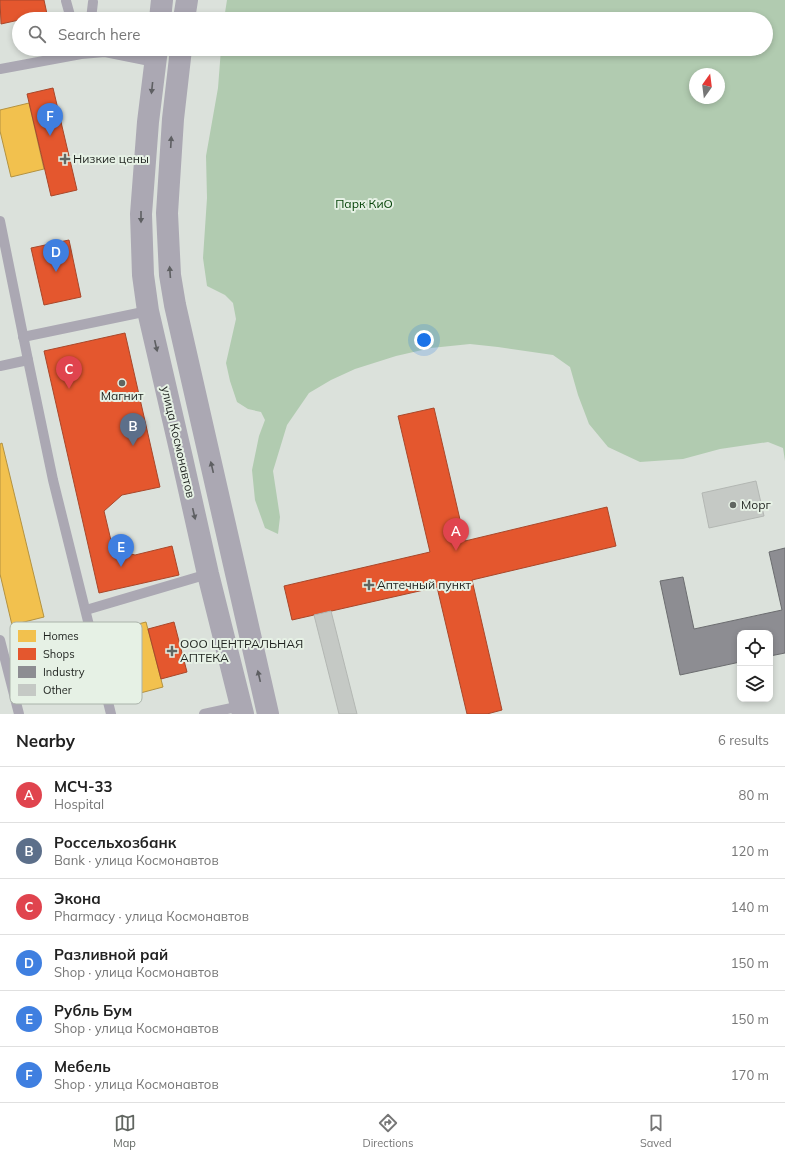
<!DOCTYPE html>
<html lang="en">
<head>
<meta charset="utf-8">
<style>
  body { margin:0; font-family:Mulish,sans-serif; background:#f2f2f2; color:#222 }
  .controls { position:absolute; right:12px; bottom:12px; display:grid; overflow:hidden; border-radius:8px; box-shadow:0 2px 6px #0003 }
  .controls button { width:36px; height:36px; display:grid; place-items:center; padding:0; border:0; border-bottom:1px solid #e0e0e0; background:#fff; color:#222; font:20px sans-serif }
  .compass { position:absolute; left:689px; top:68px; width:36px; height:36px; border-radius:50%; background:#fff; box-shadow:0 2px 6px #0003; rotate:14deg }
  .you { position:absolute; left:424px; top:340px; width:14px; height:14px; margin:-10px; border:3px solid #fff; border-radius:50%; background:#1a73e8; box-shadow:0 0 0 6px #1a73e833 }
  .badge { display:grid; place-items:center; width:26px; height:26px; border-radius:50%; background:#616661; color:#fff; font-size:13px; font-weight:700 }
  .pin { position:absolute; translate:-50% -33px; filter:drop-shadow(0 1px 2px #0008) }
  .pin::after { content:''; position:absolute; top:21px; width:14px; height:12px; background:inherit; clip-path:polygon(0 0,100% 0,50% 100%) }
  .list { margin:0; padding:0; list-style:none }
  h2 { display:flex; justify-content:space-between; align-items:center; height:52px; margin:0; padding:0 16px; font-size:17px }
  h2 small { font-size:13px; font-weight:400; color:#767676 }
  .list li { display:grid; grid-template-columns:26px 1fr auto; gap:12px; align-items:center; box-sizing:border-box; height:56px; padding:0 16px; border-top:1px solid #e0e0e0 }
  .list b { display:block; font-size:15px; white-space:nowrap }
  .list p { margin:0; font-size:13px; white-space:nowrap; color:#767676 }
  .list em { font-size:13px; font-style:normal; color:#767676 }
  .icon { flex:none; width:22px; height:22px; fill:none; stroke:currentColor; stroke-width:2; stroke-linecap:round; stroke-linejoin:round }
  .map { position:relative; flex:none; width:785px; height:714px; overflow:hidden }
  .search { position:absolute; background:#fff; box-shadow:0 2px 6px #0003; left:12px; right:12px; top:12px; height:44px; display:flex; align-items:center; gap:10px; box-sizing:border-box; padding:0 14px; border-radius:22px; color:#767676; font-size:15px }
  .sheet { height:388px; background:#fff }
  nav { display:flex; justify-content:space-around; align-items:center; box-sizing:border-box; height:56px; border-top:1px solid #e0e0e0; background:#fff; font-size:11px; color:#767676 }
  nav a { display:grid; justify-items:center; gap:2px }
  nav .on { color:#616661 }
  .map>svg:first-child { display:block }
  .forest { fill:#b1cbb0; fill-rule:evenodd }
  .homes { fill:#f2c14e; stroke:#b39240 }
  .shops { fill:#e4572e; stroke:#a9472a }
  .industry { fill:#8d8d92; stroke:#6c6d70 }
  .building { fill:#c5c9c5; stroke:#b3b7b3 }
  .lines { fill:none; stroke-linecap:round; stroke-linejoin:round }
  .service { stroke:#aba8b3; stroke-width:10 }
  .tertiary { stroke:#aba8b3; stroke-width:22 }
  .oneway { fill:#5e5f62 }
  .poi-dot { fill:#616661; stroke:#e6f1e5; stroke-width:1.5 }
  .labels { text-anchor:middle; stroke-width:4; stroke-linejoin:round; paint-order:stroke }
  .poi-label { font-size:12px; fill:#1f231f; stroke:#e6f1e5; text-anchor:start }
  .park-label { font-size:12px; fill:#064409; stroke:#e6f1e5 }
  .street-label { font-size:12px; fill:#1f231f; stroke:#e6f1e5 }
  .key { fill:#e6f1e5; stroke:#aab3aa; stroke-width:1 }
  .key-label { font-size:11px; fill:#1f231f }
</style>
</head>
<body>
<div class="map">
<svg width="785" height="714" viewBox="0 0 785 714">
  <rect width="100%" height="100%" fill="#dbe1db"/>
  <!-- forest -->
  <path class="forest" d="M227 0H785V461L783 448 768 442 720 449 683 459 640 462 608 447 589 424 578 395 570 367 553 355 498 347 470 344 431 348 396 356 355 369 331 380 309 393 287 425 273 471 280 517 278 534 265 528 255 500 252 470 259 436 265 420 261 412 248 409 237 402 230 381 226 363 236 319 233 303 225 295 207 286 203 258 207 198 206 156 218 88 221 49H766V19H224ZM695 74H719V98H695Z"/>
  <!-- homes -->
  <g class="homes">
    <path d="M29 103 44 169 11 177 0 131V110Z"/>
    <path d="M2 443 44 617 12 625 0 574V444Z"/>
    <path d="M146 622 163 687 129 696 111 631Z"/>
  </g>
  <!-- shops -->
  <g class="shops">
    <path d="M0 0H44L47 14 19 19V20L1 24Z"/>
    <path d="M53 88 77 190 51 196 27 94Z"/>
    <path d="M69 240 81 297 44 305 31 248Z"/>
    <path d="M125 333 160 487 122 495 104 511 113 549 135 555 172 546 179 575 99 593 44 351Z"/>
    <path d="M434 408 465 541 607 507 616 546 472 580 502 710 487 714H467L437 587 292 620 284 586 430 552 398 416Z"/>
    <path d="M174 622 187 672 161 679 148 629Z"/>
  </g>
  <!-- industry -->
  <path class="industry" d="M785 548V653L770 656V633H740V662L680 675 660 581 683 577 694 629 782 610 769 552Z"/>
  <!-- building -->
  <g class="building">
    <path d="M756 481 764 516 709 528 702 493Z"/>
    <path d="M331 611 357 714H339L314 615Z"/>
  </g>
  <g class="lines">
    <!-- service -->
    <g class="service">
      <path d="M66 1 71 19"/>
      <path d="M91 19 93 2"/>
      <path d="M0 69 81 54 105 52 155 62"/>
      <path d="M0 221 28 360 0 366"/>
      <path d="M23 337 148 311"/>
      <path d="M28 360 53 480 111 714"/>
      <path d="M86 610 208 574"/>
      <path d="M0 640 19 714"/>
      <path d="M204 714 241 706"/>
    </g>
    <!-- tertiary -->
    <g class="tertiary">
      <path d="M160 19 162 0"/>
      <path d="M184 19 187 0"/>
      <path d="M157 49 148 122 141 214 143 275 148 311 182 458 208 574 243 714"/>
      <path d="M181 49 173 119 167 213 170 275 175 305 268 714"/>
    </g>
  </g>
  <!-- one-way arrows -->
  <defs><path id="oneway-solid" d="M-6-.8H1V-3.2L6.5 0L1 3.2V.8H-6Z"/></defs>
  <g class="oneway">
    <use href="#oneway-solid" transform="translate(152 88) rotate(96)"/>
    <use href="#oneway-solid" transform="translate(171 142) rotate(-87)"/>
    <use href="#oneway-solid" transform="translate(141 217) rotate(90)"/>
    <use href="#oneway-solid" transform="translate(170 272) rotate(-94)"/>
    <use href="#oneway-solid" transform="translate(156 346) rotate(77)"/>
    <use href="#oneway-solid" transform="translate(212 467) rotate(-103)"/>
    <use href="#oneway-solid" transform="translate(194 514) rotate(77)"/>
    <use href="#oneway-solid" transform="translate(259 676) rotate(-103)"/>
  </g>
  <!-- markers -->
  <g class="poi-dot">
    <path d="M63 153h4v4h4v4h-4v4h-4v-4h-4v-4h4z"/>
    <circle cx="122" cy="383" r="4"/>
    <circle cx="733" cy="505" r="4"/>
    <path d="M367 579h4v4h4v4h-4v4h-4v-4h-4v-4h4z"/>
    <path d="M170 645h4v4h4v4h-4v4h-4v-4h-4v-4h4z"/>
  </g>
  <g class="labels">
    <!-- poi labels -->
    <g class="poi-label">
      <text x="73" y="163">Низкие цены</text>
      <text x="122" y="400" text-anchor="middle">Магнит</text>
      <text x="741" y="509">Морг</text>
      <text x="377" y="589">Аптечный пункт</text>
      <text x="180" y="648">ООО ЦЕНТРАЛЬНАЯ<tspan x="180" dy="14">АПТЕКА</tspan></text>
    </g>
    <!-- park labels -->
    <g class="park-label">
      <text x="364" y="208">Парк КиО</text>
    </g>
    <!-- street labels -->
    <g class="street-label">
      <text transform="translate(178 442) rotate(77)" y="4">улица Космонавтов</text>
    </g>
  </g>
  <!-- legend -->
  <rect x="10" y="622" width="132" height="82" rx="6" class="key"/>
  <rect x="18" y="630" width="18" height="12" fill="#f2c14e"/>
  <rect x="18" y="648" width="18" height="12" fill="#e4572e"/>
  <rect x="18" y="666" width="18" height="12" fill="#8d8d92"/>
  <rect x="18" y="684" width="18" height="12" fill="#c5c9c5"/>
  <g class="key-label">
    <text x="43" y="640">Homes</text>
    <text x="43" y="658">Shops</text>
    <text x="43" y="676">Industry</text>
    <text x="43" y="694">Other</text>
  </g>
</svg>
<div class="controls">
<button><svg class="icon" aria-label="locate" viewBox="0 0 24 24"><circle cx="12" cy="12" r="6"/><path d="M12 2v4M12 18v4M2 12h4M18 12h4"/></svg></button>
<button><svg class="icon" aria-label="layers" viewBox="0 0 24 24"><path d="M12 4l9 5-9 5-9-5zM3 14l9 5 9-5"/></svg></button>
</div>
<svg class="compass" viewBox="-18 -18 36 36"><path d="M0-13l5 13h-10z" fill="#e53935"/><path d="M0 13l5-13h-10z" fill="#767676"/></svg>
<div class="you"></div>
<div class="pin badge" style="left:456px;top:551px;background:#e0444e">A</div>
<div class="pin badge" style="left:133px;top:446px;background:#5c6f8a">B</div>
<div class="pin badge" style="left:69px;top:389px;background:#e0444e">C</div>
<div class="pin badge" style="left:56px;top:272px;background:#3f7fe0">D</div>
<div class="pin badge" style="left:121px;top:567px;background:#3f7fe0">E</div>
<div class="pin badge" style="left:50px;top:136px;background:#3f7fe0">F</div>
<div class="search"><svg class="icon" aria-label="search" viewBox="0 0 24 24"><circle cx="10" cy="10" r="6"/><path d="M15 15l6 6"/></svg>Search here</div>
</div>
<section class="sheet">
<h2>Nearby<small>6 results</small></h2>
<ul class="list">
<li><span class="badge" style="background:#e0444e">A</span><div><b>МСЧ-33</b><p>Hospital</p></div><em>80 m</em></li>
<li><span class="badge" style="background:#5c6f8a">B</span><div><b>Россельхозбанк</b><p>Bank · улица Космонавтов</p></div><em>120 m</em></li>
<li><span class="badge" style="background:#e0444e">C</span><div><b>Экона</b><p>Pharmacy · улица Космонавтов</p></div><em>140 m</em></li>
<li><span class="badge" style="background:#3f7fe0">D</span><div><b>Разливной рай</b><p>Shop · улица Космонавтов</p></div><em>150 m</em></li>
<li><span class="badge" style="background:#3f7fe0">E</span><div><b>Рубль Бум</b><p>Shop · улица Космонавтов</p></div><em>150 m</em></li>
<li><span class="badge" style="background:#3f7fe0">F</span><div><b>Мебель</b><p>Shop · улица Космонавтов</p></div><em>170 m</em></li>
</ul>
</section>
<nav>
<a class="on"><svg class="icon" aria-label="map" viewBox="0 0 24 24"><path d="M3 6l6-2 6 2 6-2v14l-6 2-6-2-6 2zM9 4v14M15 6v14"/></svg>Map</a>
<a><svg class="icon" aria-label="directions" viewBox="0 0 24 24"><path d="M12 3l9 9-9 9-9-9zM9 14v-3h6M13 9l2 2-2 2"/></svg>Directions</a>
<a><svg class="icon" aria-label="saved" viewBox="0 0 24 24"><path d="M7 4h10v16l-5-4-5 4z"/></svg>Saved</a>
</nav>
</body>
</html>
